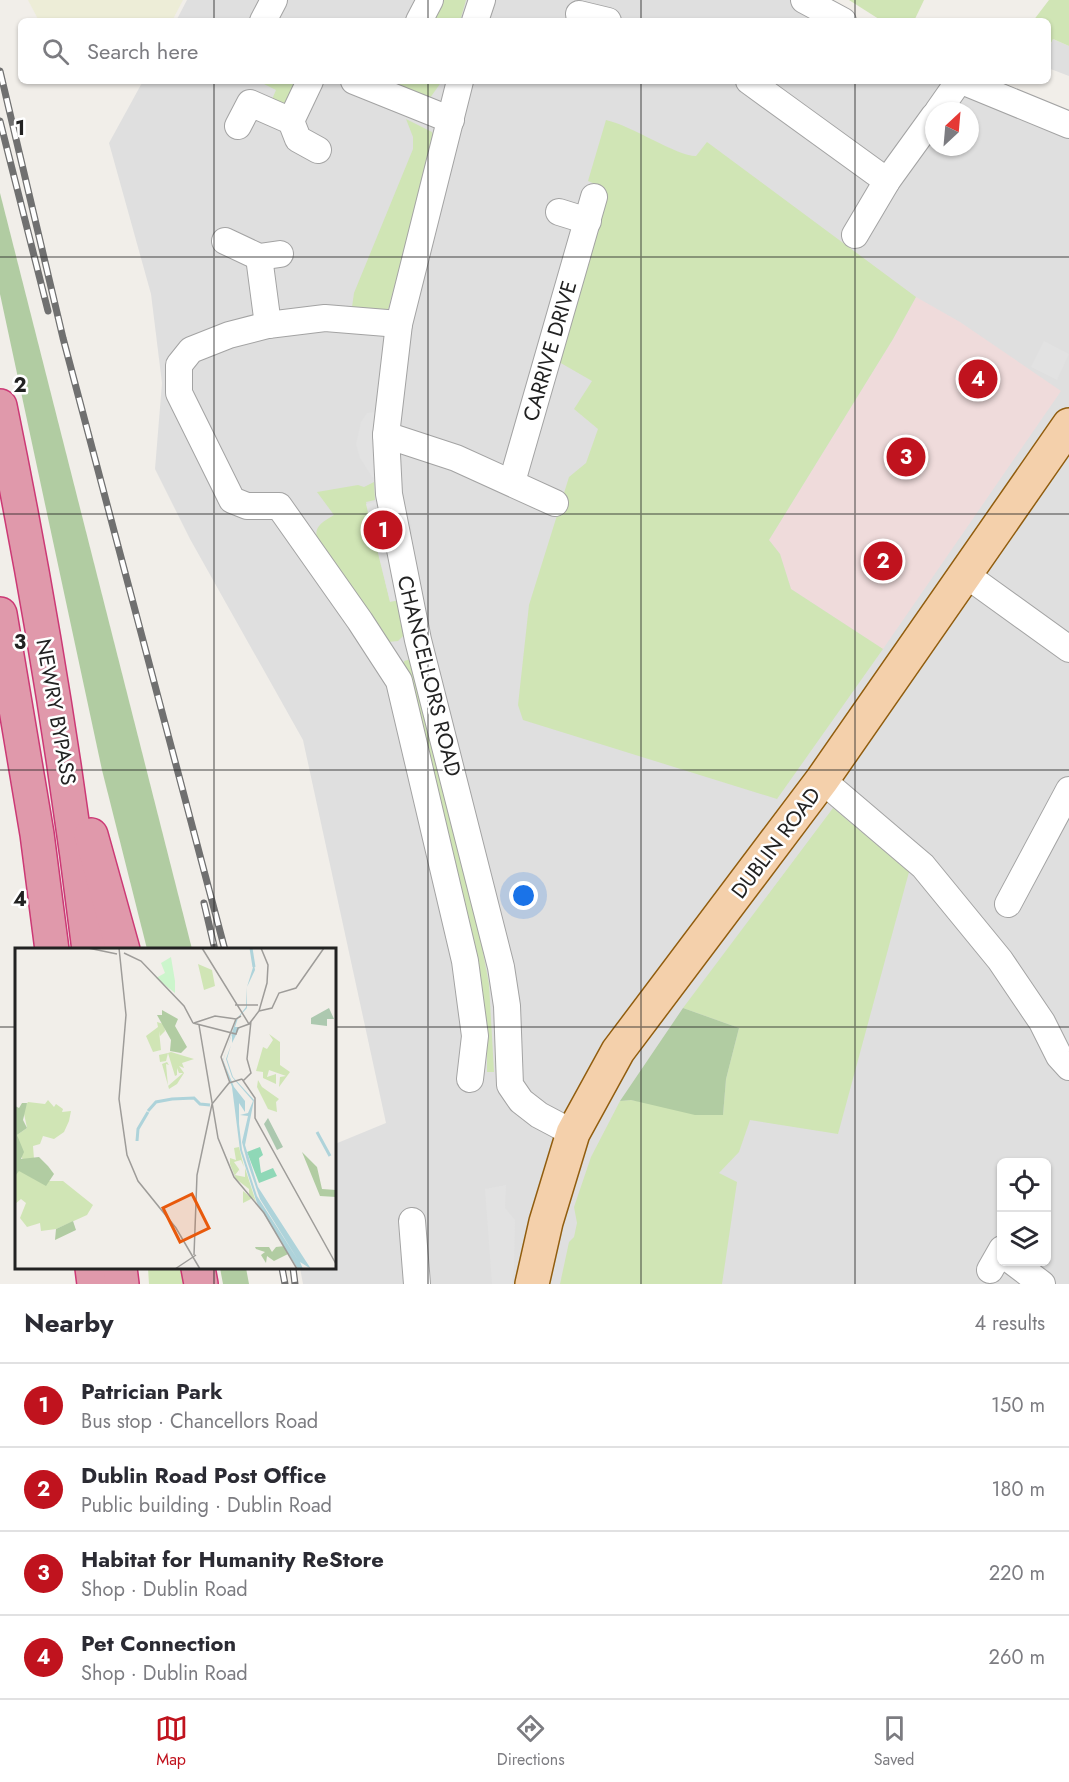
<!DOCTYPE html>
<html lang="en">
<head>
<meta charset="utf-8">
<style>
  body { margin:0; font-family:Jost,sans-serif; background:#f2f2f3; color:#2b2b33 }
  .controls { position:absolute; right:18px; bottom:18px; display:grid; overflow:hidden; border-radius:9px; box-shadow:0 2px 4px #0004 }
  .controls button { width:54px; height:54px; display:grid; place-items:center; padding:0; border:0; border-bottom:2px solid #e1e1e2; background:#fff; color:#2b2b33; font:30px sans-serif }
  .compass { position:absolute; left:925px; top:102px; width:54px; height:54px; border-radius:50%; background:#fff; box-shadow:0 2px 4px #0004; rotate:26deg }
  .you { position:absolute; left:524px; top:896px; width:21px; height:21px; margin:-15px; border:4px solid #fff; border-radius:50%; background:#1a73e8; box-shadow:0 0 0 9px #1a73e833 }
  .badge { display:grid; place-items:center; width:39px; height:39px; border-radius:50%; background:#c0131e; color:#fff; font-size:20px; font-weight:700 }
  .pin { position:absolute; translate:-50% -50%; border:3px solid #fff; box-shadow:0 2px 6px #0006 }
  .list { margin:0; padding:0; list-style:none }
  h2 { display:flex; justify-content:space-between; align-items:center; height:78px; margin:0; padding:0 24px; font-size:26px }
  h2 small { font-size:20px; font-weight:400; color:#7c7c81 }
  .list li { display:grid; grid-template-columns:39px 1fr auto; gap:18px; align-items:center; box-sizing:border-box; height:84px; padding:0 24px; border-top:2px solid #e1e1e2 }
  .list b { display:block; font-size:22px; white-space:nowrap }
  .list p { margin:0; font-size:20px; white-space:nowrap; color:#7c7c81 }
  .list em { font-size:20px; font-style:normal; color:#7c7c81 }
  .icon { flex:none; width:33px; height:33px; fill:none; stroke:currentColor; stroke-width:2; stroke-linecap:round; stroke-linejoin:round }
  .map { position:relative; flex:none; width:1069px; height:1284px; overflow:hidden }
  .search { position:absolute; background:#fff; box-shadow:0 2px 4px #0004; left:18px; right:18px; top:18px; height:66px; display:flex; align-items:center; gap:15px; box-sizing:border-box; padding:0 21px; border-radius:9px; color:#7c7c81; font-size:22px }
  .sheet { height:414px; background:#fff }
  nav { display:flex; justify-content:space-around; align-items:center; box-sizing:border-box; height:84px; border-top:2px solid #e1e1e2; background:#fff; font-size:16px; color:#7c7c81 }
  nav a { display:grid; justify-items:center; gap:3px }
  nav .on { color:#c0131e }
  .map>svg:first-child { display:block }
  .residential { fill:#dfdfdf; fill-rule:evenodd }
  .commercial { fill:#efdbdb }
  .farmland { fill:#ededd7 }
  .grass { fill:#d0e5b5 }
  .forest { fill:#b1cca2 }
  .parking { fill:#e2e2e2 }
  .lines { fill:none; stroke-linecap:round; stroke-linejoin:round }
  .minor-casing { stroke:#a3a3a3; stroke-width:28 }
  .major-casing { stroke:#915d0e; stroke-width:36 }
  .highway-casing { stroke:#cc3975; stroke-width:36 }
  .minor { stroke:#fff; stroke-width:26 }
  .major { stroke:#f4d0ab; stroke-width:33 }
  .highway { stroke:#e099ab; stroke-width:33 }
  .rail-casing { stroke:#707070; stroke-width:7 }
  .rail { stroke:#fff; stroke-width:4.5; stroke-dasharray:14; stroke-linecap:butt }
  .grid { fill:none; stroke:#222; stroke-width:1.5; stroke-opacity:0.55 }
  .labels { text-anchor:middle; stroke-width:5; stroke-linejoin:round; paint-order:stroke }
  .street-label { font-size:21px; fill:#222; stroke:#fff }
  .inset-river { fill:none; stroke:#aed3da; stroke-width:3 }
  .inset-road { fill:none; stroke:#9e9c99; stroke-width:1.5 }
  .view { fill:#e8590c; fill-opacity:0.15; stroke:#e8590c; stroke-width:3 }
  .inset-edge { fill:none; stroke:#222; stroke-width:3 }
  .grid-label { font-size:20px; text-anchor:middle; font-weight:bold; fill:#222; stroke:#fff; stroke-width:5; stroke-linejoin:round; paint-order:stroke }
</style>
</head>
<body>
<div class="map">
<svg width="1069" height="1284" viewBox="0 0 1069 1284">
  <rect width="100%" height="100%" fill="#f1eee9"/>
  <!-- residential -->
  <g class="residential">
    <path d="M187 0H794L833 21H176Z"/>
    <path d="M1053 39 1069 46V76L1048 68V51Z"/>
    <path d="M143 81H944L1069 138V1284H303L300 1268H334L335 1144 386 1123 303 740 190 539 155 469 162 383 151 294 109 143ZM934 111H970V147H934ZM1002 1162H1046V1262H1002Z"/>
  </g>
  <!-- commercial -->
  <path class="commercial" d="M916 297 960 322 1061 391 883 649 791 589 780 554 769 540 893 339Z"/>
  <!-- farmland -->
  <path class="farmland" d="M28 0H183L172 21H39Z"/>
  <!-- grass -->
  <g class="grass">
    <path d="M440 0H466L460 21H428Z"/>
    <path d="M849 0H924L914 21H882Z"/>
    <path d="M1049 0H1069V46L1053 39 1048 49V21H1033Z"/>
    <path d="M258 81H302L290 107 270 104 276 90Z"/>
    <path d="M398 81H442L430 98 400 88Z"/>
    <path d="M406 119 432 132 434 139 388 310 360 316 352 307 354 293 413 149V137Z"/>
    <path d="M606 120C633 126 676 156 696 156L707 142 916 297 893 339 769 540 780 554 791 589 883 649 777 799 523 720 518 705 529 605 569 477 586 463 598 429 574 409 592 381 559 362 602 187 588 181Z"/>
    <path d="M374 482 375 500 366 502 390 601 399 600 407 632 398 641 388 642 318 545C313 527 319 524 334 515L317 492 358 485 364 487Z"/>
    <path d="M411 659 482 947 489 984 494 1072H487V1031L404 669V661Z"/>
    <path d="M833 808 909 872 838 1134 750 1120 739 1152 719 1173 737 1182 722 1284H560L569 1242 574 1237 577 1223 574 1207 591 1157 620 1101 631 1100 723 1115 726 1079 739 1028 683 1008Z"/>
    <path d="M148 1268H181L184 1284H149Z"/>
  </g>
  <!-- forest -->
  <g class="forest">
    <path d="M0 193 192 949H147L102 770 0 294Z"/>
    <path d="M683 1008 739 1028 726 1079 723 1115H695L631 1100 620 1101Z"/>
    <path d="M220 1268H246L249 1284H223Z"/>
  </g>
  <!-- parking -->
  <g class="parking">
    <path d="M1044 341 1069 354 1057 380 1031 367Z"/>
    <path d="M376 412 379 479 372 477 360 458 356 444 361 422 367 413Z"/>
    <path d="M379 501 399 600 390 602 366 504Z"/>
    <path d="M506 1185 505 1208 515 1220 514 1268 512 1284H492L485 1189Z"/>
  </g>
  <g class="lines">
    <!-- minor casing -->
    <g class="minor-casing">
      <g id="minor">
        <path d="M804 0 843 21"/>
        <path d="M579 14 608 21"/>
        <path d="M263 21 274 0"/>
        <path d="M419 21 430 0"/>
        <path d="M475 21 482 0"/>
        <path d="M354 81 451 120"/>
        <path d="M460 81 399 324 386 435 389 494 418 640 501 967 507 1006 510 1085 521 1101 539 1115 573 1133"/>
        <path d="M749 81 887 181"/>
        <path d="M962 81 1069 125"/>
        <path d="M938 111 959 81"/>
        <path d="M291 121 310 81"/>
        <path d="M238 126 250 103 291 121 298 139 318 150"/>
        <path d="M559 212 588 221"/>
        <path d="M855 235 887 181 934 116"/>
        <path d="M225 241 259 257 280 254"/>
        <path d="M259 257 268 325"/>
        <path d="M399 324 325 318 268 325 229 335 191 350 179 365V393L232 500 247 506H279L360 621 399 681 465 961 475 1036 470 1079"/>
        <path d="M386 435 456 458 555 503"/>
        <path d="M512 482 594 197"/>
        <path d="M965 574 1069 649"/>
        <path d="M822 780 923 866 1000 960 1042 1022 1059 1056 1069 1067"/>
        <path d="M1008 904 1069 790"/>
        <path d="M412 1221 417 1284"/>
        <path d="M1013 1262 1042 1284"/>
        <path d="M990 1270 1002 1249"/>
      </g>
    </g>
    <!-- major casing -->
    <g class="major-casing">
      <path id="major" d="M532 1284 546 1222 573 1133 618 1051 822 780 1069 425"/>
    </g>
    <!-- highway casing -->
    <g class="highway-casing">
      <g id="highway">
        <path d="M0 406C37 586 67 767 89 950"/>
        <path d="M0 614 37 834 52 950"/>
        <path d="M91 835 123 950"/>
        <path d="M92 1268 94 1284"/>
        <path d="M120 1268 122 1284"/>
        <path d="M198 1268 201 1284"/>
      </g>
    </g>
    <!-- minor -->
    <use href="#minor" class="minor"/>
    <!-- major -->
    <use href="#major" class="major"/>
    <!-- highway -->
    <use href="#highway" class="highway"/>
    <!-- rail casing -->
    <g class="rail-casing">
      <g id="rail">
        <path d="M0 71 63 338 225 950"/>
        <path d="M0 121 48 311"/>
        <path d="M204 903 215 950"/>
        <path d="M282 1268 285 1284"/>
        <path d="M293 1268 295 1284"/>
      </g>
    </g>
    <!-- rail -->
    <use href="#rail" class="rail"/>
  </g>
  <!-- grid -->
  <path class="grid" d="M214 0V21M428 0V21M641 0V21M855 0V21M214 81V950M428 81V1284M641 81V1284M855 81V1284M0 257H1069M0 514H1069M0 770H1069M0 1027H16M334 1027H1069M214 1268V1284"/>
  <g class="labels">
    <!-- street labels -->
    <g class="street-label">
      <text transform="translate(550 351) rotate(-74)" y="7">CARRIVE DRIVE</text>
      <text transform="translate(429 676) rotate(76)" y="7">CHANCELLORS ROAD</text>
      <text transform="translate(56 712) rotate(80)" y="7">NEWRY BYPASS</text>
      <text transform="translate(776 843) rotate(-53)" y="7">DUBLIN ROAD</text>
    </g>
  </g>
  <!-- overview -->
  <g transform="translate(15 948)">
    <rect width="321" height="321" fill="#f1eee9"/>
    <path d="M183 16 197 22 200 38 189 42ZM142 74 149 76 150 83 145 88 144 83 146 102 138 104 131 88 143 79ZM254 86 265 94V117L275 124 264 139 265 129 271 128 254 122 252 129 261 126V136L248 130V124L241 123 248 99 252 101 258 92ZM156 104 179 111 167 115 169 120 164 118 169 125 162 136 154 141 147 116 152 114 154 117 151 116 153 138 168 125H164L162 120V127L160 128 153 105 151 113 145 114 144 107 153 105ZM243 132 247 139 264 151 261 154 262 164 253 161 242 139ZM33 152 39 159 41 156 48 161 47 164 56 163 54 173 49 184 39 191 28 188 25 196 18 198 19 211 8 214 2 187 12 180 8 161 13 154 30 156ZM224 199 229 219 226 212 219 214 224 221 225 227 224 222 220 227 230 229V220L241 254 238 250 228 255V243L234 248V241L221 231 215 216V210L221 212 219 200ZM4 222 23 233H48L78 257 72 267 41 281 26 283 25 275 12 279 5 270 11 255 6 251 0 256V224Z" fill="#d0e5b5"/>
    <path d="M147 62 163 71 160 78 172 99 166 105 155 103 156 92 142 67H147ZM7 155H12L8 172 12 180 2 187 9 204 6 211 24 209 33 218 39 226 31 238 4 223 0 228V158L4 160ZM287 204 302 219 307 241 321 242V249L305 248ZM58 273 61 282 40 292 41 281ZM270 298 273 306 259 313 252 308 251 315 246 307 250 304 241 301 240 299H254L257 304 261 299Z" fill="#b1cca2"/>
    <path d="M314 60 319 71H312V78L296 76V70ZM253 170 268 199 262 202 249 176Z" fill="#acc8af"/>
    <path d="M156 9 160 33V45L141 30 150 25 146 15Z" fill="#ccf5cc"/>
    <path d="M245 199 248 207 244 210 246 225 258 220 262 228 244 235 232 204Z" fill="#8fd8b7"/>
    <path d="M239 16 240 22 232 39V60L223 70 220 79H225L217 95V86L208 112 219 139 230 153V164L224 155V176L227 202 242 248 283 312 245 251 232 213 227 194 233 168 225 167 233 165 238 153 217 129 211 111 216 97 212 111 218 129 239 152 230 197 243 239 296 321 285 314 288 321H283L242 255 225 202 217 139 208 113 221 72 231 59 232 39Z" fill="#aed3da"/>
    <path class="inset-river" d="M236 0 239 19M133 163 141 154 157 151 179 150 185 156 195 157M302 184 315 208M122 193 123 181 133 164"/>
    <path class="inset-road" d="M73 0 102 6M104 0 111 67 104 151 112 207 123 233 161 280 185 321M109 5 126 13 169 58 178 75M220 57H243M244 63 257 60 264 45 281 40 309 0M178 75 221 86 223 80 234 76 187 0M179 75 200 68 221 71M234 76 244 63 252 35 253 17 246 0M184 77 203 190 219 229 249 265 282 321M227 131 240 150V170L321 316M228 133 236 125 232 111 236 73M215 135 206 109 221 71 226 68M179 307 182 227 197 156 214 135 227 131M160 321 181 307"/>
    <path class="view" d="M177 246 194 280 165 294 148 260Z"/>
    <rect width="321" height="321" class="inset-edge"/>
  </g>
  <g class="grid-label">
    <text x="20" y="135">1</text>
    <text x="20" y="392">2</text>
    <text x="20" y="649">3</text>
    <text x="20" y="906">4</text>
  </g>
</svg>
<div class="controls">
<button><svg class="icon" aria-label="locate" viewBox="0 0 24 24"><circle cx="12" cy="12" r="6"/><path d="M12 2v4M12 18v4M2 12h4M18 12h4"/></svg></button>
<button><svg class="icon" aria-label="layers" viewBox="0 0 24 24"><path d="M12 4l9 5-9 5-9-5zM3 14l9 5 9-5"/></svg></button>
</div>
<svg class="compass" viewBox="-18 -18 36 36"><path d="M0-13l5 13h-10z" fill="#e53935"/><path d="M0 13l5-13h-10z" fill="#7c7c81"/></svg>
<div class="you"></div>
<div class="pin badge" style="left:383px;top:530px">1</div>
<div class="pin badge" style="left:883px;top:561px">2</div>
<div class="pin badge" style="left:906px;top:457px">3</div>
<div class="pin badge" style="left:978px;top:379px">4</div>
<div class="search"><svg class="icon" aria-label="search" viewBox="0 0 24 24"><circle cx="10" cy="10" r="6"/><path d="M15 15l6 6"/></svg>Search here</div>
</div>
<section class="sheet">
<h2>Nearby<small>4 results</small></h2>
<ul class="list">
<li><span class="badge">1</span><div><b>Patrician Park</b><p>Bus stop · Chancellors Road</p></div><em>150 m</em></li>
<li><span class="badge">2</span><div><b>Dublin Road Post Office</b><p>Public building · Dublin Road</p></div><em>180 m</em></li>
<li><span class="badge">3</span><div><b>Habitat for Humanity ReStore</b><p>Shop · Dublin Road</p></div><em>220 m</em></li>
<li><span class="badge">4</span><div><b>Pet Connection</b><p>Shop · Dublin Road</p></div><em>260 m</em></li>
</ul>
</section>
<nav>
<a class="on"><svg class="icon" aria-label="map" viewBox="0 0 24 24"><path d="M3 6l6-2 6 2 6-2v14l-6 2-6-2-6 2zM9 4v14M15 6v14"/></svg>Map</a>
<a><svg class="icon" aria-label="directions" viewBox="0 0 24 24"><path d="M12 3l9 9-9 9-9-9zM9 14v-3h6M13 9l2 2-2 2"/></svg>Directions</a>
<a><svg class="icon" aria-label="saved" viewBox="0 0 24 24"><path d="M7 4h10v16l-5-4-5 4z"/></svg>Saved</a>
</nav>
</body>
</html>
